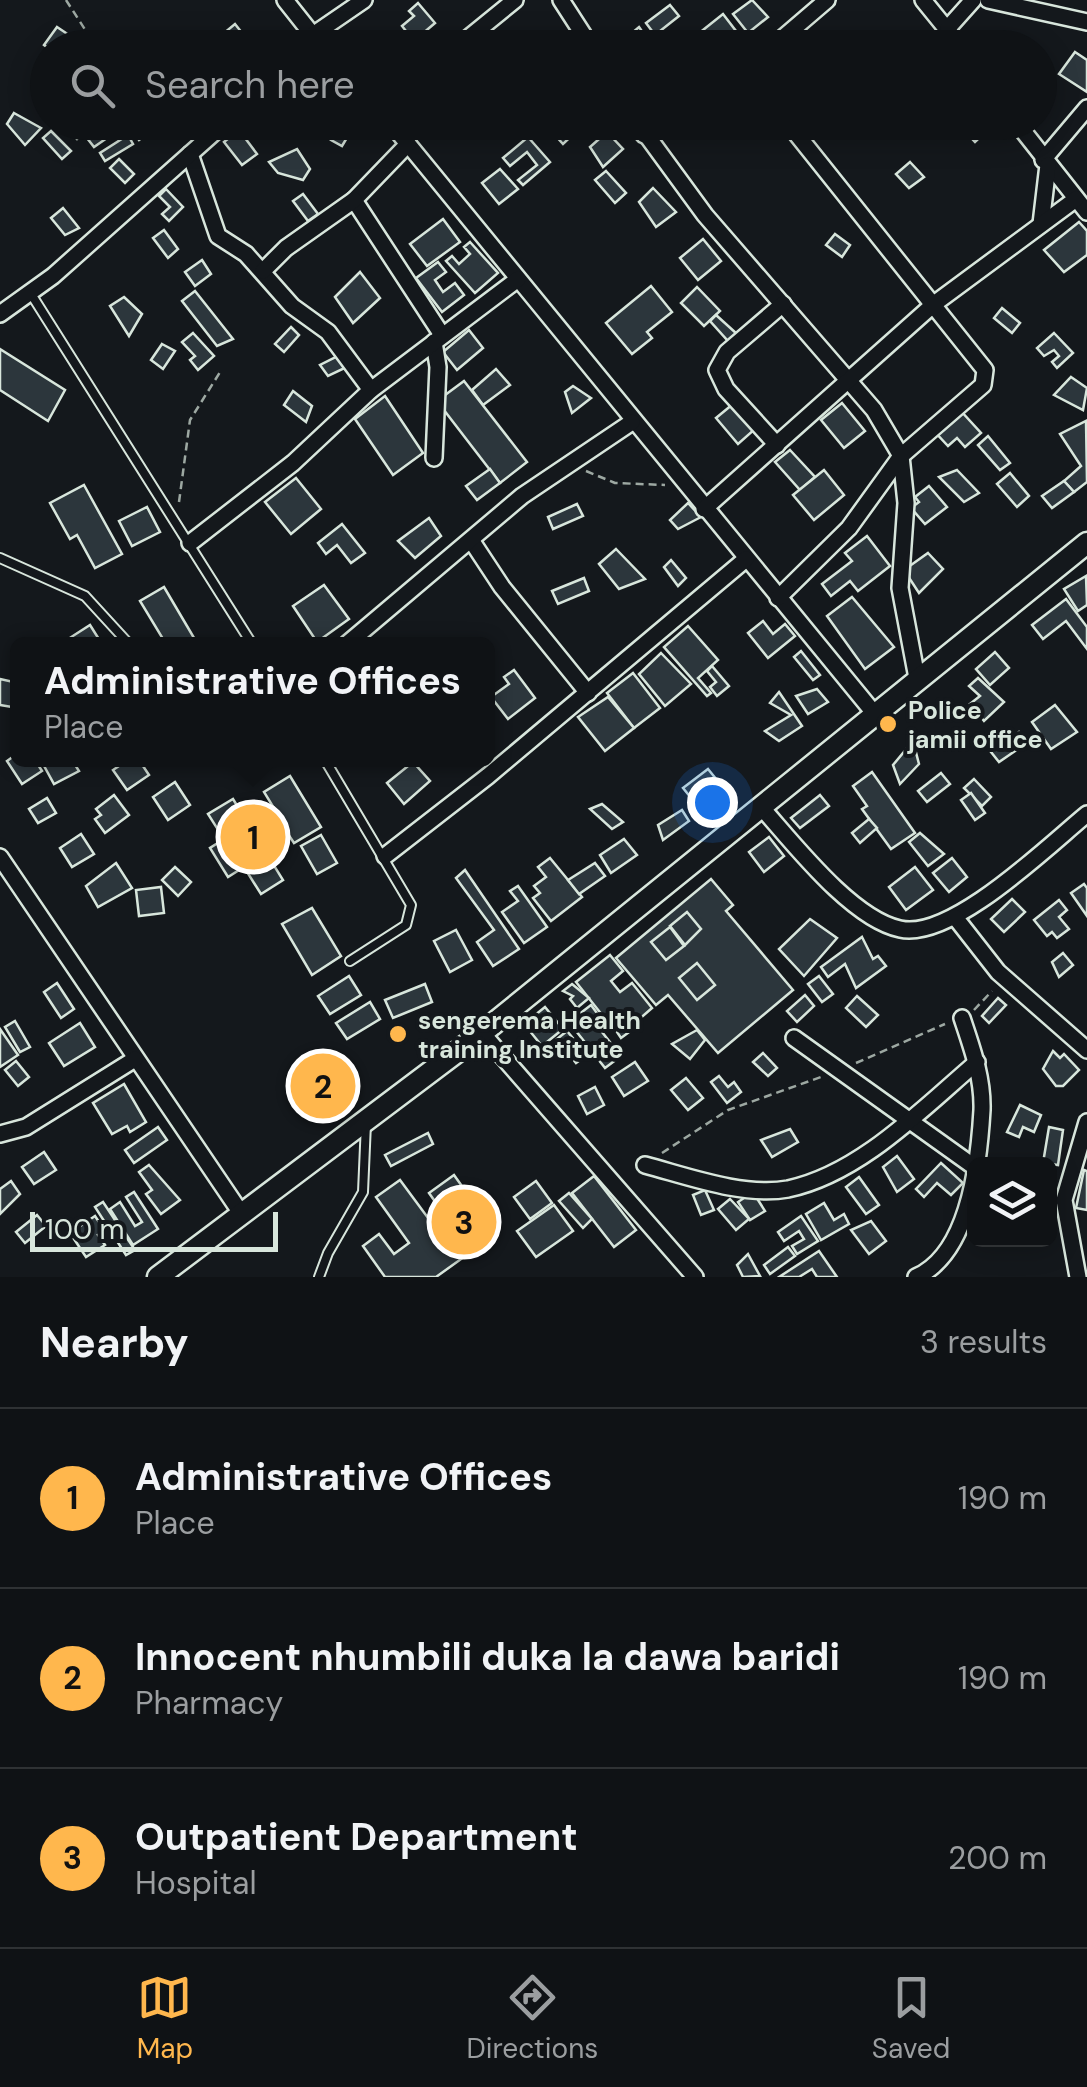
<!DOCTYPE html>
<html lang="en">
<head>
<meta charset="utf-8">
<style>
  body { margin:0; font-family:"DM Sans",sans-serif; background:#181b1e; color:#f1f3f6 }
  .controls { position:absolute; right:30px; bottom:30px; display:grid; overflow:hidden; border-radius:15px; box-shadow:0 5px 25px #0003 }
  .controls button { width:90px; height:90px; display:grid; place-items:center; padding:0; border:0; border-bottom:2px solid #2f3234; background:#0f1215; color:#f1f3f6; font:50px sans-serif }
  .scale { position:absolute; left:30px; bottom:25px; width:248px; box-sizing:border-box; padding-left:10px; border:5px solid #d8e6dc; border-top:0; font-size:28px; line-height:35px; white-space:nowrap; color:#d8e6dc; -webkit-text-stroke:8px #14181c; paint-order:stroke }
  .you { position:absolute; left:712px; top:802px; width:35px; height:35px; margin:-25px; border:8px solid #fff; border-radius:50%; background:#1a73e8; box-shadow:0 0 0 15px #1a73e833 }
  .badge { display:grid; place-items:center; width:65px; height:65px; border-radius:50%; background:#ffb74d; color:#111; font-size:32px; font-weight:700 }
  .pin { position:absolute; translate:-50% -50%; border:5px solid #fff; box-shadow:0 2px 10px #0006 }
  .popup { position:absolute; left:10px; top:637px; width:485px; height:130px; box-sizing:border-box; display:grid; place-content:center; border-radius:15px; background:#0f1215; filter:drop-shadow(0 2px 8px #0005); font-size:32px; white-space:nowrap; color:#9b9ea0 }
  .popup b { font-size:38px; color:#f1f3f6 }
  .popup::after { content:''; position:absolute; left:50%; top:100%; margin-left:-20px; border:20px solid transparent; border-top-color:#0f1215 }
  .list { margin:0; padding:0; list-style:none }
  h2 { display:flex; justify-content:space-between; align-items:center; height:130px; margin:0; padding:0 40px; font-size:42px }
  h2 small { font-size:32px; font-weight:400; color:#9b9ea0 }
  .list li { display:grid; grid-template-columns:65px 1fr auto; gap:30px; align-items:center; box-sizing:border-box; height:180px; padding:0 40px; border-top:2px solid #2f3234 }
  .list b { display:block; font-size:38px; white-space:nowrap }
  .list p { margin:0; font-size:32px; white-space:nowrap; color:#9b9ea0 }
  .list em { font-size:32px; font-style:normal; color:#9b9ea0 }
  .icon { flex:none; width:55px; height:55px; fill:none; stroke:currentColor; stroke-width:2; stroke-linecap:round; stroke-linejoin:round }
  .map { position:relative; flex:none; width:1087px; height:1277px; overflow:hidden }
  .search { position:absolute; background:#0f1215; box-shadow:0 5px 25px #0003; left:30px; right:30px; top:30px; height:110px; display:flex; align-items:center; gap:25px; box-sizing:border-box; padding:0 35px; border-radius:55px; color:#9b9ea0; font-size:38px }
  .sheet { height:670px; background:#0f1215 }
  nav { display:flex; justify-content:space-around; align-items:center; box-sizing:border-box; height:140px; border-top:2px solid #2f3234; background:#0f1215; font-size:28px; color:#9b9ea0 }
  nav a { display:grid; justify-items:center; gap:5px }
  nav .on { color:#ffb74d }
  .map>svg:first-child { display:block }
  .building { fill:#2c363c; stroke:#d8e6dc; stroke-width:2.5 }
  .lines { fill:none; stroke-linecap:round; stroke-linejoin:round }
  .service-casing { stroke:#d8e6dc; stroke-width:12 }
  .minor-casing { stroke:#d8e6dc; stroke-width:20 }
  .secondary-casing { stroke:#d8e6dc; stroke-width:25 }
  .path { stroke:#9da8a2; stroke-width:2.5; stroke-dasharray:8 5; stroke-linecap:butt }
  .service { stroke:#14181c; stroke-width:8 }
  .minor { stroke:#14181c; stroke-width:15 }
  .secondary { stroke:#14181c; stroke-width:20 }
  .poi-dot { fill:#ffb74d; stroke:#14181c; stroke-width:4 }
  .labels { text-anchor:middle; stroke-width:8; stroke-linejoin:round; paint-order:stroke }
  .poi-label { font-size:25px; font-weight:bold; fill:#d8e6dc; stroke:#14181c; text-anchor:start }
</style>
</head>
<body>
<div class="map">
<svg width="1087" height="1277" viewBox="0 0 1087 1277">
  <rect width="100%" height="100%" fill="#14181c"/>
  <!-- building -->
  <g class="building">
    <path d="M752 0 768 17 748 33 733 14Z"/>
    <path d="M418 3 435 23 414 41 402 26 414 16 409 11Z"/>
    <path d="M670 5 679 16 655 35 646 23Z"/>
    <path d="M723 14 736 31 709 48 698 34Z"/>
    <path d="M235 24 254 48H206Z"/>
    <path d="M57 27 81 43 77 48H48L44 45Z"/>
    <path d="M639 27 646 37 634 48H622L619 44Z"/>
    <path d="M1075 52 1087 60V92L1059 74Z"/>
    <path d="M14 113 41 128 25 145 7 124Z"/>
    <path d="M60 122H87L91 126 77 139Z"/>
    <path d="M111 122 120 129 94 147 87 138Z"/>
    <path d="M126 122H149L154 129 139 140Z"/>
    <path d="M341 122 354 126 342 146 331 140Z"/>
    <path d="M569 122 579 129 563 144 555 135Z"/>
    <path d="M969 122H996L975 142 962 128Z"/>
    <path d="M239 130 257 154 242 165 224 142Z"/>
    <path d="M51 131 71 151 62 159 43 138Z"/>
    <path d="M607 132 623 149 603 167 590 147Z"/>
    <path d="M128 135 133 144 105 161 100 153Z"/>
    <path d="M528 137 550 162 523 185 518 180 537 165 527 152 510 166 503 158Z"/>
    <path d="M297 149 310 169 303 180 278 173 269 162Z"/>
    <path d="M119 159 134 174 125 183 110 168Z"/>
    <path d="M910 162 924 177 909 188 896 174Z"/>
    <path d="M500 169 518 189 499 204 482 183Z"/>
    <path d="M606 171 626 193 615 203 595 180Z"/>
    <path d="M653 188 676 212 656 227 639 202Z"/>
    <path d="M166 189 183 207 169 221 162 214 170 207 159 196Z"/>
    <path d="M303 194 318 214 308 221 293 201Z"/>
    <path d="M63 208 79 228 65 235 51 218Z"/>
    <path d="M443 219 460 242 427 266 410 244Z"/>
    <path d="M1079 222 1087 231V255L1064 272 1044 250Z"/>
    <path d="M164 230 178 249 168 258 153 238Z"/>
    <path d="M835 234 850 245 842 257 826 245Z"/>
    <path d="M703 239 721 261 698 280 680 258Z"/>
    <path d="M470 242 498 273 475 293 446 261 452 256 459 264 470 254 464 247Z"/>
    <path d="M202 260 211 274 195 286 185 272Z"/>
    <path d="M438 262 446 272 435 280 443 292 455 283 464 295 442 312 416 278Z"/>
    <path d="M360 272 380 298 353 323 335 297Z"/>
    <path d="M651 286 672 312 647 332 652 338 632 354 606 323Z"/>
    <path d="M697 287 720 311 704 326 681 303Z"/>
    <path d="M195 291 233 339 217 346 182 301Z"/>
    <path d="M124 297 142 314 129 336 110 306Z"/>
    <path d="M1002 308 1020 323 1012 333 994 318Z"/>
    <path d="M716 315 737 334 728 341 710 321Z"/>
    <path d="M291 327 299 335 284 352 275 344Z"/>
    <path d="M469 330 483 348 457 370 443 352Z"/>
    <path d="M193 333 214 356 198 370 190 360 195 356 182 342Z"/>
    <path d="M1054 333 1073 353 1057 368 1052 362 1059 356 1054 350 1044 356 1037 348Z"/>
    <path d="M162 344 175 351 163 369 151 360Z"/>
    <path d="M0 349 65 390 48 421 0 390Z"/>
    <path d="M342 354 349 366 328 376 320 365Z"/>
    <path d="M496 369 510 385 483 405 472 390Z"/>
    <path d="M1071 377 1087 388 1083 410 1054 395Z"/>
    <path d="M464 381 527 462 500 483 437 401Z"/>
    <path d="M573 386 591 398 572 413 565 392Z"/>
    <path d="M293 391 312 406 306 422 284 405Z"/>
    <path d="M385 396 423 453 393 475 355 419Z"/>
    <path d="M842 403 865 431 844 448 821 420Z"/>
    <path d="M733 404 755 429 738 444 716 418Z"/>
    <path d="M960 410 981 433 965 447 957 438 948 446 935 432Z"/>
    <path d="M1086 421 1087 482 1074 492 1064 481 1081 466 1060 434Z"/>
    <path d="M988 436 1010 463 1000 470 978 445Z"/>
    <path d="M790 450 815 477 800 490 775 462Z"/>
    <path d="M490 469 500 483 477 500 466 486Z"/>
    <path d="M824 470 844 495 814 520 793 495Z"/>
    <path d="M957 470 979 493 964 502 939 477Z"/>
    <path d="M1010 473 1029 496 1017 507 997 484Z"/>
    <path d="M296 478 321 509 291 534 265 502Z"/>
    <path d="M1064 481 1074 492 1052 508 1042 496Z"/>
    <path d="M84 485 122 554 95 568 77 535 70 539 50 503Z"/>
    <path d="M929 486 947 507 925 524 911 508 919 502 915 497Z"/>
    <path d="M688 503 701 517 678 529 670 520Z"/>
    <path d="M577 504 583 516 553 529 548 517Z"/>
    <path d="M147 507 160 532 132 546 119 521Z"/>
    <path d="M429 518 441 536 415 558 398 541Z"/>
    <path d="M342 524 365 553 351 563 337 545 326 554 318 543Z"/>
    <path d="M867 536 890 566 858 591 850 581 831 596 822 584 852 561 845 553Z"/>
    <path d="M616 549 645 579 619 589 599 564Z"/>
    <path d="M928 553 943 569 919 593 904 570Z"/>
    <path d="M671 560 686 578 678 586 664 567Z"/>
    <path d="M1086 576 1087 605 1078 611 1064 589Z"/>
    <path d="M584 578 589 591 558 604 552 591Z"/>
    <path d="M324 585 349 619 317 642 293 606Z"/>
    <path d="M164 587 197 643 193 644H166L140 601Z"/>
    <path d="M852 597 894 647 865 669 827 616Z"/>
    <path d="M1066 599 1087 627V649L1066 621 1043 639 1032 625Z"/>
    <path d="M763 621 773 634 785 624 795 636 768 658 748 633Z"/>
    <path d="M90 625 102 644H67L65 641Z"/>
    <path d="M688 626 718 660 698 678 711 693 707 696 664 647Z"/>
    <path d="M801 651 820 675 813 680 794 657Z"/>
    <path d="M995 652 1009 668 990 685 976 669Z"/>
    <path d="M661 653 691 684 665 706 639 674Z"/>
    <path d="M712 666 729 686 717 696 710 687 716 682 707 671Z"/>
    <path d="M514 670 535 698 508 719 491 697 509 684 504 677Z"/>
    <path d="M633 673 660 708 634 728 607 693Z"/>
    <path d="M978 678 1004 702 984 721 970 704 980 696 969 686Z"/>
    <path d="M0 679 18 683V708L0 705Z"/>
    <path d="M817 689 828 702 808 714 796 696Z"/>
    <path d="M779 692 802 726 779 741 765 731 791 715 770 703Z"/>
    <path d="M608 697 634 728 605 751 578 717Z"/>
    <path d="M1055 705 1077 732 1051 749 1032 722Z"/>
    <path d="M1019 732 1028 742 999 762 991 752Z"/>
    <path d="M913 741 919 764 900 784 893 765Z"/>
    <path d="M18 753V760H35L42 771 22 784 7 761Z"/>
    <path d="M50 760H72L79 771 54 784 43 764Z"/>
    <path d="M128 760H139L149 775 127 790 113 770Z"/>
    <path d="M413 762 430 781 404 804 387 783Z"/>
    <path d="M708 769 721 785 696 804 683 788Z"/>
    <path d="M872 772 915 833 891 849 862 809 867 806 853 786Z"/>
    <path d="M941 773 950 784 927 802 918 791Z"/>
    <path d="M290 776 321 827 294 843 288 834 272 844 276 851 268 856 283 880 261 894 244 867 228 877 210 848 224 839 208 814 233 799 249 825 255 822 260 829 280 818 264 792Z"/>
    <path d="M974 779 991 797 982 806 964 788Z"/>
    <path d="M175 782 190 805 168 820 153 797Z"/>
    <path d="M971 793 985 813 975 820 961 800Z"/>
    <path d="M114 795 129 815 105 833 95 819 101 815 96 809Z"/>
    <path d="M820 795 829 806 800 828 791 818Z"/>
    <path d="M47 798 56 813 38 823 29 809Z"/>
    <path d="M602 804 623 822 612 829 590 809Z"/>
    <path d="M682 810 689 821 663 840 658 825Z"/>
    <path d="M869 819 877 828 860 843 852 833Z"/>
    <path d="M920 833 944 854 928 866 909 842Z"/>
    <path d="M81 834 94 854 72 867 60 848Z"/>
    <path d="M321 835 337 863 317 874 301 846Z"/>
    <path d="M769 837 784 856 764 872 749 852Z"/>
    <path d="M624 839 637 855 611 873 600 855Z"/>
    <path d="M550 858 582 897 551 921 533 898 540 893 534 886 546 877 538 867Z"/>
    <path d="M952 858 967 877 949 892 933 873Z"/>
    <path d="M116 863 132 888 98 907 86 886Z"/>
    <path d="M595 863 605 876 579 894 568 880Z"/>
    <path d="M175 867 191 882 178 896 162 880Z"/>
    <path d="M915 867 933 890 906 910 889 887Z"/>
    <path d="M465 870 519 949 493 966 477 942 494 930 456 878Z"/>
    <path d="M711 879 733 905 726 911 793 990 718 1053 668 995 656 1005 616 958Z"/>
    <path d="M1084 884 1087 888V916L1071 893Z"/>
    <path d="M518 886 547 927 524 943 502 912 518 901 510 891Z"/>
    <path d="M161 887 164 913 139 916 136 890Z"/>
    <path d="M1012 899 1025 912 1004 932 991 919Z"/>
    <path d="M1059 900 1067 910 1059 917 1069 929 1057 938 1052 932 1047 936 1034 920Z"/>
    <path d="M312 908 341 956 312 975 282 924Z"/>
    <path d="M687 912 701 929 685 945 670 926Z"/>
    <path d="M810 919 837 938 804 976 779 949Z"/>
    <path d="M670 927 684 946 666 960 651 942Z"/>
    <path d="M456 930 472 960 450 972 434 941Z"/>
    <path d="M862 937 873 959 878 956 886 966 856 988 845 964 828 977 821 967Z"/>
    <path d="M1063 953 1073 965 1059 977 1052 962Z"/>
    <path d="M610 955 623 971 611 981 620 992 632 983 652 1008 636 1022 627 1011 610 1025 576 982Z"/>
    <path d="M697 963 715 985 697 1000 679 978Z"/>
    <path d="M349 976 361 995 330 1014 318 996Z"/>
    <path d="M819 976 833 994 822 1002 808 984Z"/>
    <path d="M57 983 74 1009 61 1018 44 992Z"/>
    <path d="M425 984 432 1002 393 1018 385 1000Z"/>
    <path d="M572 984 589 998 577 1008 570 999 573 996 563 991Z"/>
    <path d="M805 995 814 1006 797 1022 787 1011Z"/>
    <path d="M857 996 878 1015 866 1027 846 1008Z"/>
    <path d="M998 998 1006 1005 989 1023 982 1016Z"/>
    <path d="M370 1002 380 1019 347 1039 336 1023Z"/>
    <path d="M591 1005 608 1028 602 1032 621 1056 605 1068 569 1022Z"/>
    <path d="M545 1007 563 1029 542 1046 524 1024Z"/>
    <path d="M627 1015 636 1027 621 1038 613 1026Z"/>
    <path d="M15 1021 30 1047 20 1052 5 1027Z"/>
    <path d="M80 1023 95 1047 64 1066 49 1043Z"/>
    <path d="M0 1029 18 1055 0 1067Z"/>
    <path d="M697 1030 705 1040 690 1059 672 1044Z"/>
    <path d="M567 1031 587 1055 576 1063 557 1039Z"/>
    <path d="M1053 1051 1060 1058 1064 1054 1079 1070 1063 1086H1056L1043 1069Z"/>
    <path d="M763 1053 777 1068 768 1076 753 1062Z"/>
    <path d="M16 1061 29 1077 18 1086 5 1070Z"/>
    <path d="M635 1062 648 1081 624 1096 612 1077Z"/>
    <path d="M719 1076 728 1087 734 1082 741 1092 727 1103 711 1082Z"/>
    <path d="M686 1078 703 1098 688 1110 671 1090Z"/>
    <path d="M124 1084 146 1122 130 1132 127 1126 112 1134 93 1103Z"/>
    <path d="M595 1087 604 1105 587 1114 578 1096Z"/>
    <path d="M1020 1105 1041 1115 1034 1132 1023 1127 1019 1137 1007 1132Z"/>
    <path d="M158 1127 167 1140 134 1163 125 1150Z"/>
    <path d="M1049 1127 1063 1130 1058 1165 1043 1163Z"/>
    <path d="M790 1129 798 1142 772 1157 761 1140Z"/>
    <path d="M428 1133 433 1144 391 1166 385 1155Z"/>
    <path d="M44 1152 56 1170 34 1184 22 1167Z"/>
    <path d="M897 1156 914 1179 897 1192 883 1167Z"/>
    <path d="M941 1163 963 1183 951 1195 937 1183 924 1197 916 1189Z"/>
    <path d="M149 1165 180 1200 161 1214 146 1194 152 1190 139 1172Z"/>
    <path d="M1084 1170 1087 1171V1210L1076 1208Z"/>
    <path d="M454 1175 496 1234 436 1277H385L363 1246 379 1234 394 1254 409 1243 376 1197 400 1180 434 1226 446 1217 429 1193Z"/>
    <path d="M594 1176 636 1230 614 1247 572 1193Z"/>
    <path d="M859 1177 879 1205 866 1214 846 1187Z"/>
    <path d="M11 1181 20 1194 0 1214V1189Z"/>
    <path d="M536 1181 552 1203 530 1219 514 1197Z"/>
    <path d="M705 1190 714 1210 701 1215 693 1195Z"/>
    <path d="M134 1192 158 1229 133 1245 110 1209 120 1202 135 1226 142 1222 126 1197Z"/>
    <path d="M753 1192 765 1211 750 1220 738 1202Z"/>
    <path d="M569 1193 592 1219 583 1228 559 1201Z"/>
    <path d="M730 1199 749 1219 736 1230 718 1209Z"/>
    <path d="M103 1202 135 1250 126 1255 95 1207Z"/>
    <path d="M824 1203 834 1220 844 1214 849 1224 821 1240 806 1214Z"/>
    <path d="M554 1205 573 1231 536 1257 517 1231Z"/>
    <path d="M37 1215 46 1226 25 1243 16 1232Z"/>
    <path d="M95 1216 105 1231 98 1235 105 1245 86 1257 70 1233Z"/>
    <path d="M801 1216 818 1241 797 1254 792 1246 804 1239 799 1231 784 1241 778 1232Z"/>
    <path d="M871 1221 886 1241 869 1254 851 1230Z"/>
    <path d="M788 1247 795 1256 770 1274 764 1265Z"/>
    <path d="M819 1251 837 1277H817L812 1269 799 1277H779Z"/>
    <path d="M748 1254 760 1276 743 1277 737 1265Z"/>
  </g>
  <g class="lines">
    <!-- service casing -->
    <g class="service-casing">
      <g id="service">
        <path d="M31 294 252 644"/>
        <path d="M0 558 85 596 129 644"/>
        <path d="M325 760 411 905 406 925 350 961"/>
        <path d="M319 1277 328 1253 363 1192 366 1123"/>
      </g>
    </g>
    <!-- minor casing -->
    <g class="minor-casing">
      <g id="minor">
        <path d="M285 0 323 48"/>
        <path d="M561 0 592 48"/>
        <path d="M923 0 962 48"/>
        <path d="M988 0 1087 22"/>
        <path d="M948 28 973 0"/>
        <path d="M313 35 364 0"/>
        <path d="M456 48 515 0"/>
        <path d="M771 48 827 0"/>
        <path d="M390 122 874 713"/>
        <path d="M637 122 705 215 874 410 901 456 906 503 900 588 917 678"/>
        <path d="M1016 122 1087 212"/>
        <path d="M644 135 664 122"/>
        <path d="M408 144 354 200 442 335"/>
        <path d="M190 154 218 236 246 254 292 306 328 332 371 390"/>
        <path d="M1043 160 1087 108"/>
        <path d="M1041 224 1048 165"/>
        <path d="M263 271 286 248 354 200"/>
        <path d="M0 314 53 276 226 122"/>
        <path d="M434 342 438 367 434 458"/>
        <path d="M777 445 726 389 717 370 727 352 783 304"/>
        <path d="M704 509 934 304 1076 199"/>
        <path d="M471 540 502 587 588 693"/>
        <path d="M190 543 293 463 371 390 518 279"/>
        <path d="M778 598 849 528 901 456 983 385 985 370 787 122"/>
        <path d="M347 644 522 496 632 422"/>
        <path d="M762 808C794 844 852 919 900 929 951 941 1048 846 1087 814"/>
        <path d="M385 856 488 776 746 559"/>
        <path d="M0 857 241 1213"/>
        <path d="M955 917 998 972 1087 1050"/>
        <path d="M482 1033 695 1277"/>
        <path d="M794 1038 973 1166"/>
        <path d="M0 1134 26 1127 135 1059"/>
        <path d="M645 1165C687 1176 743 1197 788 1189 860 1174 923 1108 977 1062"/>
        <path d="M916 1277C969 1254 979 1163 982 1110 983 1078 972 1048 962 1018"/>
        <path d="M1078 1277 1064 1200 1087 1122"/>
      </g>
    </g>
    <!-- secondary casing -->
    <g class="secondary-casing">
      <path id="secondary" d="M158 1277 482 1033 1087 543"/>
    </g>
    <!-- path -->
    <g class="path">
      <path d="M66 0 97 48"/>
      <path d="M180 122H193"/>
      <path d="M586 471 615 483 665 485"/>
      <path d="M179 502 190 420 222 369"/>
      <path d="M974 1010 992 991"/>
      <path d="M856 1063 945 1024"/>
      <path d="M662 1153 728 1110 821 1077"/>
    </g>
    <!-- service -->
    <use href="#service" class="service"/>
    <!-- minor -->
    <use href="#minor" class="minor"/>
    <!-- secondary -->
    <use href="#secondary" class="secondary"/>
  </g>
  <!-- markers -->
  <g class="poi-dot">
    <circle cx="888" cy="724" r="10"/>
    <circle cx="398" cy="1034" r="10"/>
  </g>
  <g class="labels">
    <!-- poi labels -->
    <g class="poi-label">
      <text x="908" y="719">Police<tspan x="908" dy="29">jamii office</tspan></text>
      <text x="418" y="1029">sengerema Health<tspan x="418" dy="29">training Institute</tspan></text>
    </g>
  </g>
</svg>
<div class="controls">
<button><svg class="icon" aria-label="layers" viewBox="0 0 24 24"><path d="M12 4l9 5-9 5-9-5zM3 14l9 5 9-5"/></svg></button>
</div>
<div class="scale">100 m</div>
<div class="you"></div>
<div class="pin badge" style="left:253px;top:837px">1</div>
<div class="popup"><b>Administrative Offices</b>Place</div>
<div class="pin badge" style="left:323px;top:1086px">2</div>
<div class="pin badge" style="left:464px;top:1222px">3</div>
<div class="search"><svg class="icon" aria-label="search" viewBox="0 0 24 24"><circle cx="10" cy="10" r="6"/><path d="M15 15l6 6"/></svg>Search here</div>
</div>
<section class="sheet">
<h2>Nearby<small>3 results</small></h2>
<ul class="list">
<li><span class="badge">1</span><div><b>Administrative Offices</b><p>Place</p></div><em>190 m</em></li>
<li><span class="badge">2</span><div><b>Innocent nhumbili duka la dawa baridi</b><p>Pharmacy</p></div><em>190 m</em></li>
<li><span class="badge">3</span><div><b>Outpatient Department</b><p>Hospital</p></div><em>200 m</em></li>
</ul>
</section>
<nav>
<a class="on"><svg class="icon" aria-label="map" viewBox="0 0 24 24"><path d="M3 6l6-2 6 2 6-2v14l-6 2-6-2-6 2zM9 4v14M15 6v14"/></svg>Map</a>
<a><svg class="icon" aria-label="directions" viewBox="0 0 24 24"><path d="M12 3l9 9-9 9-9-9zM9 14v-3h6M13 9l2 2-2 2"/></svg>Directions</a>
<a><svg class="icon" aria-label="saved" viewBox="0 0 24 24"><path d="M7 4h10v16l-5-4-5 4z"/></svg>Saved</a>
</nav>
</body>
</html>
